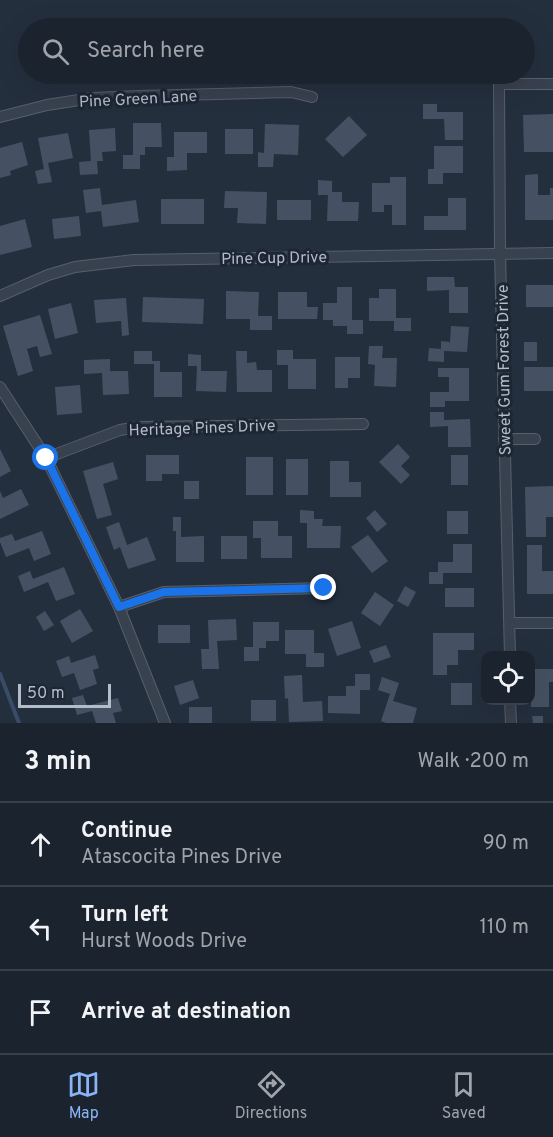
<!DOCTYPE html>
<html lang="en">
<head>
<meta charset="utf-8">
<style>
  body { margin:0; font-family:Overpass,sans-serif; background:#242b36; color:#f1f3f6 }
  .controls { position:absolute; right:18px; bottom:18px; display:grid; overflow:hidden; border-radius:12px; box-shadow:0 6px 24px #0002 }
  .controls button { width:54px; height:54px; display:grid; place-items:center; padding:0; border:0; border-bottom:2px solid #39404a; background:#1b232e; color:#f1f3f6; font:30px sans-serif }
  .scale { position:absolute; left:18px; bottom:15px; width:93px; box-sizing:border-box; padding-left:6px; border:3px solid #b4bcc9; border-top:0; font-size:16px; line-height:21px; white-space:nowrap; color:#b4bcc9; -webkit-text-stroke:4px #1d2633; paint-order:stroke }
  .stop { position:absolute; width:18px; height:18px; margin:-14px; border:4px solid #1a73e8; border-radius:50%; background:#fff }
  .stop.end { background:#1a73e8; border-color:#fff; box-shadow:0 2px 6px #0008 }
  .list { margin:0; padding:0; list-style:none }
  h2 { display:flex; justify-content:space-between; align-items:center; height:78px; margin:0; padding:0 24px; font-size:26px }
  h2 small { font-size:20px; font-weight:400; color:#a0a4aa }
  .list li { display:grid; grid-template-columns:39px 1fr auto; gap:18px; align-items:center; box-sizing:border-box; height:84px; padding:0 24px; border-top:2px solid #39404a }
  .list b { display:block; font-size:22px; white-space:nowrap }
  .list p { margin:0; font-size:20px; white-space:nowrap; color:#a0a4aa }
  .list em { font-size:20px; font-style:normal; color:#a0a4aa }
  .icon { flex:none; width:33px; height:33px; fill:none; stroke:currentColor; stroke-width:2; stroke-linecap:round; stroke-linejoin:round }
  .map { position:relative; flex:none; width:553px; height:723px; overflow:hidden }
  .search { position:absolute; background:#1b232e; box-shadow:0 6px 24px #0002; left:18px; right:18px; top:18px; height:66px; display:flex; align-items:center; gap:15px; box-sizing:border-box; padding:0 21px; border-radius:33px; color:#a0a4aa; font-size:22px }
  .sheet { height:330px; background:#1b232e }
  nav { display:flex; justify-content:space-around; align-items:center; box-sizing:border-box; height:84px; border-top:2px solid #39404a; background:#1b232e; font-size:16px; color:#a0a4aa }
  nav a { display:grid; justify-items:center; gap:3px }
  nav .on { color:#8ab4f8 }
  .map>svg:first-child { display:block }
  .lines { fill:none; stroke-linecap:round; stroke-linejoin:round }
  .stream { stroke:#394c67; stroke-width:4 }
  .building { fill:#455162 }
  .minor-casing { stroke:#565f6c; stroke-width:12 }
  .minor { stroke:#38414e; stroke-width:10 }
  .route { stroke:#1a73e8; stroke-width:8 }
  .labels { text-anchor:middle; stroke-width:6; stroke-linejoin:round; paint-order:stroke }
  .street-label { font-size:16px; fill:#b4bcc9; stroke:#1d2633 }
</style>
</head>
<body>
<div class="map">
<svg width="553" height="723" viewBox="0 0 553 723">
  <rect width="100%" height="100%" fill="#242f3e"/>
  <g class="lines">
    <!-- stream -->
    <path class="stream" d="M0 674 19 723"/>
  </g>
  <!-- building -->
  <g class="building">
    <path d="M423 104H437V112H463V140H445L444 119H423Z"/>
    <path d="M553 114V152H524L523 115Z"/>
    <path d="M349 116 367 135 343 157 325 139Z"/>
    <path d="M133 123H161L162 147H145V155H140V169H123V155H133Z"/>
    <path d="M265 124 299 125 298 155 274 154 273 167H258V152L264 153Z"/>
    <path d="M115 128 116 151 102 152 103 161H97L98 174 80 175 79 162 91 161 89 130Z"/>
    <rect x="225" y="129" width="28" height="25"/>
    <path d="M174 132H207V153H187V170L167 171V157H174Z"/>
    <path d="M68 133 73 158 48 163 52 182 38 184 35 171 44 169 38 138Z"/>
    <path d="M22 142 28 165 10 171 11 175 0 178V148Z"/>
    <path d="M434 146H463V173H443V184H428V169H434Z"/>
    <path d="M538 174V195H550V188H553V220H525V175Z"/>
    <path d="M390 177H406V225H392V205H384V212H372V183H390Z"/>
    <path d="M318 180 332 181V192H342V202H359L358 221H327L328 195H318Z"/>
    <path d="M100 188 102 205 136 200 139 222 103 227 101 211 86 213 83 190Z"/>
    <path d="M225 191 267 192 266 224 237 223 238 208H224Z"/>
    <path d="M448 198H466V230H424V216H448Z"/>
    <rect x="161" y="199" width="43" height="25"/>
    <rect x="277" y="200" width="34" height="20"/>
    <path d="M79 216 81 236 54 239 52 219Z"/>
    <path d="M25 219 32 247 0 255V226Z"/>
    <path d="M427 277H454L455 287H468V313H449V290L427 291Z"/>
    <rect x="526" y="285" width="27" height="22"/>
    <path d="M337 287H352V320H363V334H347V326H333V320H323V303H337Z"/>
    <path d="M379 289H396V318H411V331H394V321H369V298H379Z"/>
    <path d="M226 291 259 292 258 316H272V330H250V319H226Z"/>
    <path d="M278 292H307V307H318L317 319H278Z"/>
    <path d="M143 297 204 299 203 324 142 322Z"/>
    <path d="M126 298 129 335 122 336 121 321 96 323 94 300Z"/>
    <path d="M71 303 78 333 55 339 48 309Z"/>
    <path d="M40 315 52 354 40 357 37 346 27 349 33 371 18 376 3 326Z"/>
    <path d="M451 326 469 327 467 352 444 351V362L428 361 429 348 441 349V341L450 342Z"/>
    <rect x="524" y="342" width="13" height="19"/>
    <path d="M369 346H383L382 358H397L396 387 374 386 375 365 368 364Z"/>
    <path d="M277 350H293V359H316V389H288V365H277Z"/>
    <path d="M134 351H152V361H160V372H182V397H154V364H134Z"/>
    <path d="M236 351H247V363L256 362 257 370H272V392H237Z"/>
    <path d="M188 354 201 355V371H227L226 392 196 391 197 366H188Z"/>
    <path d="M335 357H360V378H348V388H335Z"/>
    <path d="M110 359V371H128L129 394 103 395 102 373 84 374V360Z"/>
    <rect x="524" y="367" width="29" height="24"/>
    <path d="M438 368H469V401H445V407H430V392H449V377H438Z"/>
    <path d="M80 385 82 413 57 415 55 387Z"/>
    <path d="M430 412H444V420L470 419 471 447H448V426L430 427Z"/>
    <path d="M398 444 410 457 401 466 410 475 401 484 379 462Z"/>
    <path d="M0 449 11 471 0 477Z"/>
    <path d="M146 455H179V474H162V481H146Z"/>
    <rect x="451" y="455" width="17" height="30"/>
    <rect x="246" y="457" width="27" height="38"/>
    <rect x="286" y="459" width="22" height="36"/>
    <path d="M330 461H349V482H361V497H330Z"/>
    <path d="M113 462 118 479 103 484 112 515 97 519 83 471Z"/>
    <rect x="184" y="481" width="15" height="18"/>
    <path d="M553 486V517H546V537H526L525 487Z"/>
    <path d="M21 489 29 505 0 519V491L3 498Z"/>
    <path d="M300 510 314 511V519H323L322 526H341L340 548H307V523H300Z"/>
    <path d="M375 510 387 524 377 532 366 518Z"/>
    <rect x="447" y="511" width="21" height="23"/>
    <path d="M173 517H181V537L204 536V562H176V531H173Z"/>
    <path d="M253 521H278V536H292V558H261V538H253Z"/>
    <path d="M119 522 127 545 147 537 156 560 128 569 120 547 114 550 106 527Z"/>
    <path d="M42 531 51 554 34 561 29 548 6 557 0 542V538L12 534 15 541Z"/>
    <path d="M368 535 388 561 372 573 351 547Z"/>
    <rect x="221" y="536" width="26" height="23"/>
    <path d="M453 544H472V573H443V584H429V572H438V562H453Z"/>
    <path d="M527 545H542V571H553V594H527Z"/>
    <path d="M64 567 75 594 56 601 48 582 24 592 18 576 30 571 33 579Z"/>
    <path d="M405 586 416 592 408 607 397 601Z"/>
    <rect x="445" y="588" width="29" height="19"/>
    <path d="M375 592 394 605 380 626 361 613Z"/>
    <path d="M80 609 93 631 72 643 60 621Z"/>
    <path d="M45 611 54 625 44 631 36 617Z"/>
    <path d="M236 619 237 640 217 641 219 669H202L201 649H209L208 620Z"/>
    <path d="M352 621 361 648 337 656 328 629Z"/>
    <path d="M253 622H279V641H266V648H259V661H244V647H253Z"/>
    <rect x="158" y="625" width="32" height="18"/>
    <path d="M285 630H314V653H324V667H306V654H285Z"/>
    <path d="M433 633H474V650H458V665H447V675H433Z"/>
    <path d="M386 645 391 657 374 663 369 651Z"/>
    <path d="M95 655 99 668 93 670 97 684 80 690 74 673 62 677 56 661 69 656 71 663Z"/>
    <path d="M531 669H553V682H549V707H531Z"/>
    <path d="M355 674H370V690H360V714L328 713V696H346V686H355Z"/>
    <path d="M302 675 303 702 322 701 323 721 289 722 288 698 285 699 284 676Z"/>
    <path d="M382 677 399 683 393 701 417 708 413 723H386L381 721 390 694 378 690Z"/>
    <path d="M193 680 199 698 180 705 174 686Z"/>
    <rect x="451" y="683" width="21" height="22"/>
    <path d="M83 695 87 706 118 698 122 711 113 713 116 723H96L92 711 77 715 72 698Z"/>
    <rect x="251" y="700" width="25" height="21"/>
    <rect x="189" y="707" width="23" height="16"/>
    <path d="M532 716H543V723H533Z"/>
  </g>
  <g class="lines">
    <!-- minor casing -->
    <g class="minor-casing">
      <g id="minor">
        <path d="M0 117 47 105 92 98 139 96 291 92 312 97"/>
        <path d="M0 296 48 275 75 267 134 260 553 253"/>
        <path d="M0 387 46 458 119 607 165 723"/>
        <path d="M504 439H535"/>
        <path d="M46 458 120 430 138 427 363 424"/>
        <path d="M119 607 164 592 324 588"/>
        <path d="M510 623H553"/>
        <path d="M510 656 500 253 499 84H553"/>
        <path d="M510 700 511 723"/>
      </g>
    </g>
    <!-- minor -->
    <use href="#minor" class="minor"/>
  </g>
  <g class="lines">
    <!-- route -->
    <path class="route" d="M46 458 119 607 164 592 324 588"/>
  </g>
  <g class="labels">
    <!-- street labels -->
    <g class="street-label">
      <text transform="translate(138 98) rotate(-3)" y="6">Pine Green Lane</text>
      <text transform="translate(274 257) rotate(-1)" y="6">Pine Cup Drive</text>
      <text transform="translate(503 370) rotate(-91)" y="6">Sweet Gum Forest Drive</text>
      <text transform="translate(202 427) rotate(-2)" y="6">Heritage Pines Drive</text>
    </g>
  </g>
</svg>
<div class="controls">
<button><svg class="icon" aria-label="locate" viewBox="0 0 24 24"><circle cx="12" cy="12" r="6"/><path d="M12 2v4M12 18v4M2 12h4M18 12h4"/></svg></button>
</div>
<div class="scale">50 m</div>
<div class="stop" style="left:46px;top:458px"></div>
<div class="stop end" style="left:324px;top:588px"></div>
<div class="search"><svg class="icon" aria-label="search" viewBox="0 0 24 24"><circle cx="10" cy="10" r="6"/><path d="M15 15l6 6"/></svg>Search here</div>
</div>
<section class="sheet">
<h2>3 min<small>Walk · 200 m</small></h2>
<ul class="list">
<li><svg class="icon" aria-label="ahead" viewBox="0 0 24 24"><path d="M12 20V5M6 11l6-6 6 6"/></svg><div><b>Continue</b><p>Atascocita Pines Drive</p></div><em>90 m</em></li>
<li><svg class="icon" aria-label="left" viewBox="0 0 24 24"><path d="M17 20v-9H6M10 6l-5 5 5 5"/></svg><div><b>Turn left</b><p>Hurst Woods Drive</p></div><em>110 m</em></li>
<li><svg class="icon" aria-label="arrive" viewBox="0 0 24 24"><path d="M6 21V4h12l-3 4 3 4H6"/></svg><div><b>Arrive at destination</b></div></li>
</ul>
</section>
<nav>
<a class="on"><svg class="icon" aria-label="map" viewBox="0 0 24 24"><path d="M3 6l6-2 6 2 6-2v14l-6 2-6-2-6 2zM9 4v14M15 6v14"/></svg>Map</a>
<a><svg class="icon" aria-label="directions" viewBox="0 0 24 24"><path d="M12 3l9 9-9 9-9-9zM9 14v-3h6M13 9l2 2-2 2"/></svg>Directions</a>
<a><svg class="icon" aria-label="saved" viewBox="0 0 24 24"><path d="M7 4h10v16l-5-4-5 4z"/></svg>Saved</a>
</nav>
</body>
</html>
